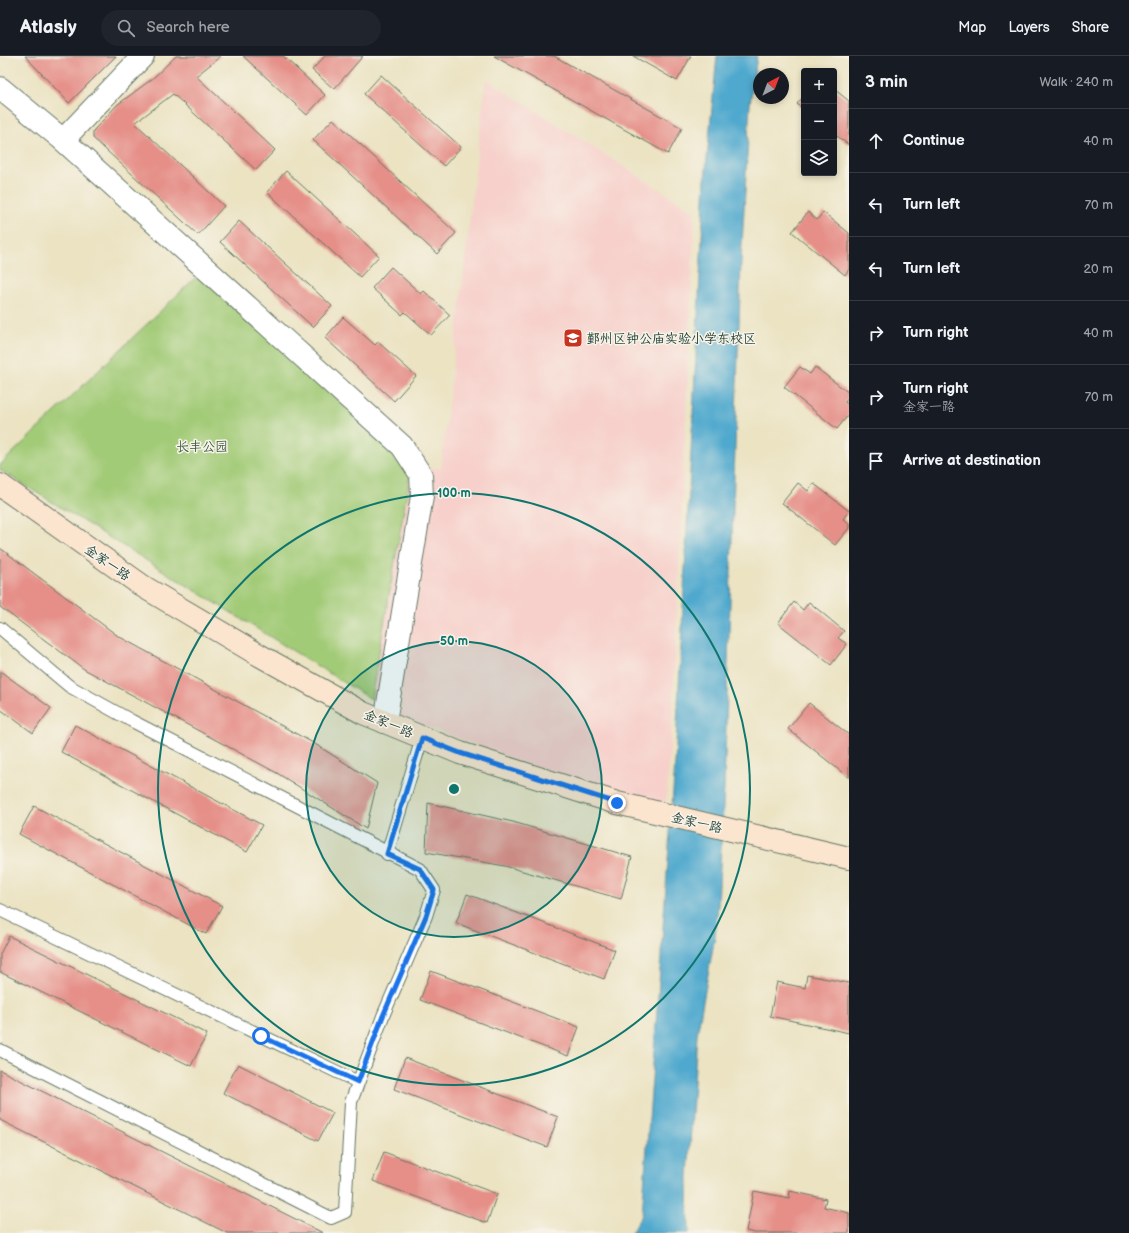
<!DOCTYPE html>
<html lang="en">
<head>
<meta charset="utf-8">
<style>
  body { margin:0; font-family:"Balsamiq Sans","LXGW WenKai TC",sans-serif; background:#20242c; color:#f1f3f6 }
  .controls { position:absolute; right:12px; top:12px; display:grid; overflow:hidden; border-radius:4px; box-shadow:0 2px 6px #0003 }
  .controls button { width:36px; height:36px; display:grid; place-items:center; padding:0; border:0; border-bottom:1px solid #363941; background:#171b24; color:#f1f3f6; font:20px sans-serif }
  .compass { position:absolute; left:753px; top:12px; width:36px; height:36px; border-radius:50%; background:#171b24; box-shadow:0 2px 6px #0003; rotate:42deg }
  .stop { position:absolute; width:12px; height:12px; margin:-9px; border:3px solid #1a73e8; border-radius:50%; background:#fff }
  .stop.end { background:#1a73e8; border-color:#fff; box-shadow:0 1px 4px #0008 }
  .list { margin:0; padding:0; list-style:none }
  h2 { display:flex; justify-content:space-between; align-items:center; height:52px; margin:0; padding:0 16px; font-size:17px }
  h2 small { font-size:13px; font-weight:400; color:#9ea1a6 }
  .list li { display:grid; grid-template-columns:26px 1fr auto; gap:12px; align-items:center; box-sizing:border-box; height:64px; padding:0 16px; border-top:1px solid #363941 }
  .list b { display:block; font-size:15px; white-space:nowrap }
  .list p { margin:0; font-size:13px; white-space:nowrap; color:#9ea1a6 }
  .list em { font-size:13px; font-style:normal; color:#9ea1a6 }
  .icon { flex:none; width:22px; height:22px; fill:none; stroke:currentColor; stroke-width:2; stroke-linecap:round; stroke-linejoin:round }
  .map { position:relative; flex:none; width:849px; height:1177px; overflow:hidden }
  header { display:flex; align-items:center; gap:24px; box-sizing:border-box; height:56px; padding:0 20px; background:#171b24; border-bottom:1px solid #363941 }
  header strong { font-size:19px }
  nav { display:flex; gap:22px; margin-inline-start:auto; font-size:14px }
  .search { width:280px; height:36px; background:#20242c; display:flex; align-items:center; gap:10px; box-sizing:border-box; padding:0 14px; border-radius:22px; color:#9ea1a6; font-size:15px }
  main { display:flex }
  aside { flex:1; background:#171b24 }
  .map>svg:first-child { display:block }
  .built { fill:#f7d0cb }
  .green { fill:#a2cb77; stroke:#608456 }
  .water { fill:#50a9ce; stroke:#387381 }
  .building { fill:#e58f88 }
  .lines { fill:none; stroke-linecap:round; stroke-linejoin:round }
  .lane-casing { stroke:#676; stroke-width:14 }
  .street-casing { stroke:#676; stroke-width:24 }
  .secondary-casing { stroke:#676; stroke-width:24 }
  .lane { stroke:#fff; stroke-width:12 }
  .street { stroke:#fff; stroke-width:22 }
  .secondary { stroke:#fce5cf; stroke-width:22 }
  .route { stroke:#1a73e8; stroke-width:5 }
  .ring { fill:none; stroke:#0f766e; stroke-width:2 }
  .labels { text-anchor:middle; stroke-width:3; stroke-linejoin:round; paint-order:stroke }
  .poi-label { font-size:13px; fill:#1f3d34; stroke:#f7f3e8; text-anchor:start }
  .park-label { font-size:13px; fill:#395941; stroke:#f7f3e8 }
  .street-label { font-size:13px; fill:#1f3d34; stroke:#f7f3e8 }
  .centre { fill:#0f766e; stroke:#f7f3e8; stroke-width:2 }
  .ring-label { font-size:12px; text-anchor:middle; font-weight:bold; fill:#0f766e; stroke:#f7f3e8; stroke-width:3; stroke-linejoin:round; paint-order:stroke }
</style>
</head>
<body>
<header>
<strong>Atlasly</strong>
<div class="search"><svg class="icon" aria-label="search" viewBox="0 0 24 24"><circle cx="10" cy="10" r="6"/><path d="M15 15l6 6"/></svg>Search here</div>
<nav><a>Map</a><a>Layers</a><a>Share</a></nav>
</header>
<main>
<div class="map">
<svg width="849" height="1177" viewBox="0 0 849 1177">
  <rect width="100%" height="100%" fill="#f7f3e8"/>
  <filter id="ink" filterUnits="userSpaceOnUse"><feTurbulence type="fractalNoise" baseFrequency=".025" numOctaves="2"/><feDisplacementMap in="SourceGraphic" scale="8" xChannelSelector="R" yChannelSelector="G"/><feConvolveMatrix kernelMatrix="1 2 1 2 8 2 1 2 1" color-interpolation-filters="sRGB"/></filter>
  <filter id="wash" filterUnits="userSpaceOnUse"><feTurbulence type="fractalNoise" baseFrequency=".012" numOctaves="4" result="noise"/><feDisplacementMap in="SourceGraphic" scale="16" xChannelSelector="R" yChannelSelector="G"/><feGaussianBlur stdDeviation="0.9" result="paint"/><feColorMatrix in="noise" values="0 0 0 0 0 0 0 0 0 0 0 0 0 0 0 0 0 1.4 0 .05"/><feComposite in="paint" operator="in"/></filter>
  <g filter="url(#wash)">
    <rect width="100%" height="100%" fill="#ebe3c2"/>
    <!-- built -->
    <path class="built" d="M486 23 695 156 672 667 666 749 520 706 398 659 371 643 412 407 418 412H441Z"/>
    <!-- green -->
    <path class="green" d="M198 219 412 407 371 643 0 414V409Z"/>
    <!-- water -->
    <path class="water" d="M717 0H757L750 48 741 206 724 733 718 849 715 880 697 979 688 1121 689 1177H631L642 1159 675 708 705 123Z"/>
    <g id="blocks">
      <!-- building -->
      <g class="building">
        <path d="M25 0H116L69 47Z"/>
        <path d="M176 0H221L196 20 275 94 256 114 173 38 135 67 224 150 198 179 93 82V75L117 49 152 23Z"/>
        <path d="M243 0H283L325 39 307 59Z"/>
        <path d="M325 0H363L334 33 312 14Z"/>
        <path d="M494 0H554L682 72 668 98Z"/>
        <path d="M633 0H691L677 25Z"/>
        <path d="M381 19 461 91 444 110 364 38Z"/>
        <path d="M834 33 849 45V89L834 78Z"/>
        <path d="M804 40V54L797 48Z"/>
        <path d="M333 63 456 177 437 198 313 84Z"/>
        <path d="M286 115 379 200 360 221 267 136Z"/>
        <path d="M808 156 817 164 823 156 849 177V213L845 219 792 176Z"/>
        <path d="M239 165 332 250 313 271 220 186Z"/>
        <path d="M391 211 421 238 424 235 450 259 431 279 405 256 402 259 372 232Z"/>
        <path d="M343 261 375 289 378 286 416 320 394 345 325 282Z"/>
        <path d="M800 311 810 318 815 311 849 337V341L845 346 849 349V358L837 373 784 331Z"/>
        <path d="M798 427 808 435 813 427 849 455 843 463 849 467V472L835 489 782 447Z"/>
        <path d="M0 492 118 580 315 688 377 727 366 773 277 717 84 613 0 551Z"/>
        <path d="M794 546 803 554 809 546 844 575 838 582 847 588 831 609 778 567Z"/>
        <path d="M0 615 51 652 33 677 0 653Z"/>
        <path d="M809 647 849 679V722L788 673Z"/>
        <path d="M75 669 262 769 247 796 61 696Z"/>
        <path d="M428 747 513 766 632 801 621 843 505 810 426 796Z"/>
        <path d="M34 750 222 850 206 878 19 778Z"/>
        <path d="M467 838 615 894 604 923 456 867Z"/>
        <path d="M9 880 207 978 191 1010 0 916V898Z"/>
        <path d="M431 915 579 971 568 1000 420 944Z"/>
        <path d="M807 919 849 927V977L770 960 777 926 805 932Z"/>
        <path d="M405 1002 558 1061 547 1091 394 1033Z"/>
        <path d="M238 1008 333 1057 318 1085 223 1037Z"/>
        <path d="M0 1014 323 1177H227L0 1064Z"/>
        <path d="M384 1096 497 1138 487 1167 373 1125Z"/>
        <path d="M754 1135 789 1142 790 1135 826 1143 824 1151 849 1157V1177H755L746 1175Z"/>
      </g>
    </g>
  </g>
  <g filter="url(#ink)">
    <use href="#blocks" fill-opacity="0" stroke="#676" stroke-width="1"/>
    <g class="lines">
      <!-- lane casing -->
      <g class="lane-casing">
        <g id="lane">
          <path d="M0 572 69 630 132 665 420 813 434 834 426 860 383 960 351 1046 345 1156 331 1162 0 994"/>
          <path d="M387 798 422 682"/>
          <path d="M0 854 358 1026"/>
        </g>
      </g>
      <!-- street casing -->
      <g class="street-casing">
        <g id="street">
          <path d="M0 32 63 84 402 390 421 419 422 440 385 666"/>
          <path d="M63 84 143 0"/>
        </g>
      </g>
      <!-- secondary casing -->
      <g class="secondary-casing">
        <path id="secondary" d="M0 429 144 531 259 599 363 657 460 697 617 747 849 802"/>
      </g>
      <!-- lane -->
      <use href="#lane" class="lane"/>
      <!-- street -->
      <use href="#street" class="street"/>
      <!-- secondary -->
      <use href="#secondary" class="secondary"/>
    </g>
  </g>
  <g class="lines" filter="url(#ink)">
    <!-- route -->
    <path class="route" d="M261 980 358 1026 383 960 426 860 434 834 420 813 387 798 422 682 460 697 617 747"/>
  </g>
  <!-- distance rings -->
  <circle cx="454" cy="733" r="148" fill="#0f766e" fill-opacity=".12"/>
  <g class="ring">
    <circle cx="454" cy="733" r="148"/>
    <circle cx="454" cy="733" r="296"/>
  </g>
  <!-- icons -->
  <defs>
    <g id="school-square" transform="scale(1)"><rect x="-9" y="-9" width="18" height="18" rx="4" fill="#c8321e" stroke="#f7f3e8"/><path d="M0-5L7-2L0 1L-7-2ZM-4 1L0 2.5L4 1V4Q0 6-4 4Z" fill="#fff"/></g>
  </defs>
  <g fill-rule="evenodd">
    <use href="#school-square" x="573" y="282"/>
  </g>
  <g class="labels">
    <!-- poi labels -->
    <g class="poi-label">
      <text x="587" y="287">鄞州区钟公庙实验小学东校区</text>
    </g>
    <!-- park labels -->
    <g class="park-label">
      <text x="202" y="395">长丰公园</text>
    </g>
    <!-- street labels -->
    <g class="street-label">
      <text transform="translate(108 506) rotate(35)" y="5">金家一路</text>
      <text transform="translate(389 667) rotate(23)" y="5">金家一路</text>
      <text transform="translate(697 766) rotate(13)" y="5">金家一路</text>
    </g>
  </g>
  <circle cx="454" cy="733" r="6" class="centre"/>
  <g class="ring-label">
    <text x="454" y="441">100 m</text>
    <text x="454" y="589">50 m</text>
  </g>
</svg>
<div class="controls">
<button>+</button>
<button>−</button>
<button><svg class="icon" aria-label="layers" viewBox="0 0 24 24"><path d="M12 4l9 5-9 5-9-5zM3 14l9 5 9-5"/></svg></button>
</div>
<svg class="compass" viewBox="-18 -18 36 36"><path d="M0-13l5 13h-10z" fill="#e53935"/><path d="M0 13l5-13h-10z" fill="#9ea1a6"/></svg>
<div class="stop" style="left:261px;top:980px"></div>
<div class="stop end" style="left:617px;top:747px"></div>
</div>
<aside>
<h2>3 min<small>Walk · 240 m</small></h2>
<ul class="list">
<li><svg class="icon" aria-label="ahead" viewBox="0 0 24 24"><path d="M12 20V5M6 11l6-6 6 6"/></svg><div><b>Continue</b></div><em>40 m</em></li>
<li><svg class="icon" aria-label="left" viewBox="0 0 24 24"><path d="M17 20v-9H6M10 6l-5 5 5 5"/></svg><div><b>Turn left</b></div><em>70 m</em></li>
<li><svg class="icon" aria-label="left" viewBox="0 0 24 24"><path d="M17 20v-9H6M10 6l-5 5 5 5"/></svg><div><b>Turn left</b></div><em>20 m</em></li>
<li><svg class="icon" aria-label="right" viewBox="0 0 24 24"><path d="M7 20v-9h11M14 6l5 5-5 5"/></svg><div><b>Turn right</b></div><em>40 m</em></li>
<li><svg class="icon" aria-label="right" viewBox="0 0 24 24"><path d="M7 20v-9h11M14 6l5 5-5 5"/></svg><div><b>Turn right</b><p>金家一路</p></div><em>70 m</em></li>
<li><svg class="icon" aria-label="arrive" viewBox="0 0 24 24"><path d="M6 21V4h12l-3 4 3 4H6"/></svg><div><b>Arrive at destination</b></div></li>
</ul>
</aside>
</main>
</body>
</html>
